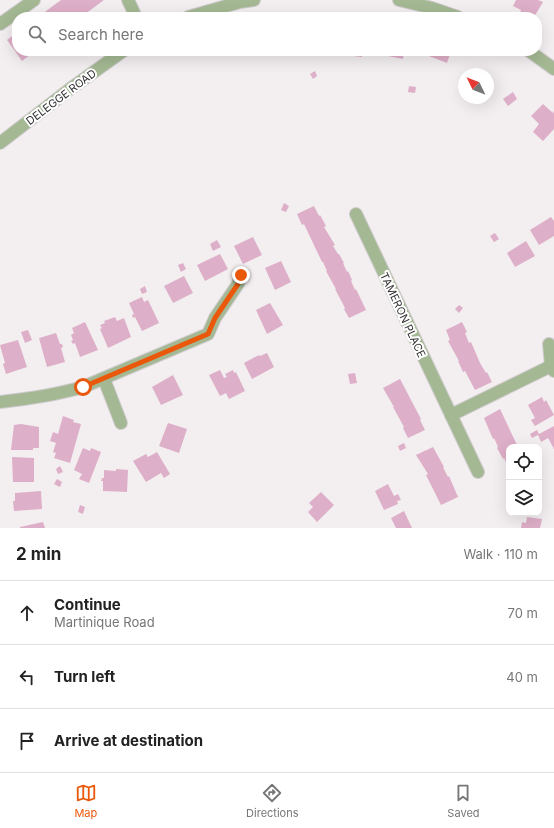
<!DOCTYPE html>
<html lang="en">
<head>
<meta charset="utf-8">
<style>
  body { margin:0; font-family:Inter,sans-serif; background:#f2f2f2; color:#222 }
  .controls { position:absolute; right:12px; bottom:12px; display:grid; overflow:hidden; border-radius:8px; box-shadow:0 4px 16px #0002 }
  .controls button { width:36px; height:36px; display:grid; place-items:center; padding:0; border:0; border-bottom:1px solid #e0e0e0; background:#fff; color:#222; font:20px sans-serif }
  .compass { position:absolute; left:458px; top:68px; width:36px; height:36px; border-radius:50%; background:#fff; box-shadow:0 4px 16px #0002; rotate:313deg }
  .stop { position:absolute; width:12px; height:12px; margin:-9px; border:3px solid #ea580c; border-radius:50%; background:#fff }
  .stop.end { background:#ea580c; border-color:#fff; box-shadow:0 1px 4px #0008 }
  .list { margin:0; padding:0; list-style:none }
  h2 { display:flex; justify-content:space-between; align-items:center; height:52px; margin:0; padding:0 16px; font-size:17px }
  h2 small { font-size:13px; font-weight:400; color:#767676 }
  .list li { display:grid; grid-template-columns:26px 1fr auto; gap:12px; align-items:center; box-sizing:border-box; height:64px; padding:0 16px; border-top:1px solid #e0e0e0 }
  .list b { display:block; font-size:15px; white-space:nowrap }
  .list p { margin:0; font-size:13px; white-space:nowrap; color:#767676 }
  .list em { font-size:13px; font-style:normal; color:#767676 }
  .icon { flex:none; width:22px; height:22px; fill:none; stroke:currentColor; stroke-width:2; stroke-linecap:round; stroke-linejoin:round }
  .map { position:relative; flex:none; width:554px; height:528px; overflow:hidden }
  .search { position:absolute; background:#fff; box-shadow:0 4px 16px #0002; left:12px; right:12px; top:12px; height:44px; display:flex; align-items:center; gap:10px; box-sizing:border-box; padding:0 14px; border-radius:16px; color:#767676; font-size:15px }
  .sheet { height:244px; background:#fff }
  nav { display:flex; justify-content:space-around; align-items:center; box-sizing:border-box; height:56px; border-top:1px solid #e0e0e0; background:#fff; font-size:11px; color:#767676 }
  nav a { display:grid; justify-items:center; gap:2px }
  nav .on { color:#ea580c }
  .map>svg:first-child { display:block }
  .building { fill:#deafc8 }
  .lines { fill:none; stroke-linecap:round; stroke-linejoin:round }
  .minor-casing { stroke:#d0ccce; stroke-width:14 }
  .minor { stroke:#a4b893; stroke-width:12 }
  .route { stroke:#ea580c; stroke-width:5 }
  .labels { text-anchor:middle; stroke-width:4; stroke-linejoin:round; paint-order:stroke }
  .street-label { font-size:11px; fill:#333132; stroke:#fff }
</style>
</head>
<body>
<div class="map">
<svg width="554" height="528" viewBox="0 0 554 528">
  <rect width="100%" height="100%" fill="#f3eef0"/>
  <!-- building -->
  <g class="building">
    <path d="M61 0H104L81 17H38Z"/>
    <path d="M516 0H538L543 2 534 17 529 15 526 17 520 13 521 10 513 6Z"/>
    <path d="M17 32V51H35L22 61 7 40Z"/>
    <path d="M306 51H316L317 55H306Z"/>
    <path d="M353 51H364V53H362V57L353 56Z"/>
    <path d="M379 51H404L403 59 378 54Z"/>
    <path d="M416 51H451L447 63Z"/>
    <path d="M315 71 317 76 313 79 310 74Z"/>
    <path d="M409 86 416 87 415 93 408 92Z"/>
    <path d="M513 92 517 99 508 106 503 99Z"/>
    <path d="M543 104 553 113 554 111V129L543 141 533 132 539 124 531 116Z"/>
    <path d="M284 203 289 206 286 212 281 210Z"/>
    <path d="M314 206 319 216 320 215 326 226 324 227 335 245 333 246 338 254H339L344 263H343L347 272 348 271 352 280 351 281 355 290 356 289 366 310 349 318 344 309 345 308 335 289H336L326 271H327L323 262H322L304 224 302 225 297 214Z"/>
    <path d="M551 217 554 221V236L539 245 530 230Z"/>
    <path d="M495 233 499 239 494 242 490 236Z"/>
    <path d="M253 237 262 255 243 264 234 246Z"/>
    <path d="M217 240 221 247 213 251 210 244Z"/>
    <path d="M526 241 535 256 515 267 507 253Z"/>
    <path d="M220 254 228 269 205 281 197 265Z"/>
    <path d="M281 261 291 282 275 290 265 268Z"/>
    <path d="M183 263 186 269 181 272 178 265Z"/>
    <path d="M184 276 193 293 173 303 164 286Z"/>
    <path d="M145 286 147 292 142 294 140 289Z"/>
    <path d="M142 297 144 302 148 300 159 323 142 331 135 317 133 318 132 315 134 314 129 303Z"/>
    <path d="M270 303 283 325 267 334 256 310Z"/>
    <path d="M459 305 463 308 459 313 455 309Z"/>
    <path d="M115 317 117 321 124 318 131 337 108 348 100 329 102 328 100 325 105 323 104 321Z"/>
    <path d="M85 322 98 350 80 357 75 343 73 344 71 341 73 340 71 335 74 333 72 328Z"/>
    <path d="M462 322 467 332 465 333 469 343 471 342 480 363 486 373 487 372 492 382 475 390 465 371 463 372 458 361H459L448 341 450 340 446 330Z"/>
    <path d="M28 330 32 340 25 343 21 332Z"/>
    <path d="M56 333 60 344H62L63 347 61 348 65 362 47 367 39 338Z"/>
    <path d="M18 340 27 367 6 374 3 364 5 363 0 345Z"/>
    <path d="M267 353 274 367 252 379 244 363 259 355 260 356Z"/>
    <path d="M220 370 224 378 227 377 225 374 233 370 234 373 236 372 245 391 229 399 226 393 220 396 209 375Z"/>
    <path d="M355 373 357 383 350 384 348 374Z"/>
    <path d="M173 375 183 395 161 405 152 387Z"/>
    <path d="M400 379 421 419 420 420 425 430 408 438 403 428 404 427 393 407H394L383 388Z"/>
    <path d="M542 397 544 402 546 400 554 415 535 426 531 420 535 418 528 405Z"/>
    <path d="M500 409 518 447H509V469L504 458 503 459 497 448 498 447 494 438 493 439 484 418Z"/>
    <path d="M63 416 74 420 73 422 81 424 70 463 54 458 56 453 53 452 56 443 50 441 53 432 58 434Z"/>
    <path d="M168 423 187 429 179 453 159 446Z"/>
    <path d="M21 424 39 427V448H33V450H11L14 425Z"/>
    <path d="M554 426V449L548 438 541 442 538 435 532 438 530 434 537 430 539 434Z"/>
    <path d="M404 443 406 448 400 451 398 446Z"/>
    <path d="M433 447 444 467H443L448 477 449 476 458 497 441 505 426 475 428 474 416 455Z"/>
    <path d="M83 448 90 451 91 448 101 452 89 483 79 479 82 474 74 470Z"/>
    <path d="M157 452 170 474 164 478 161 473 146 482 133 461 146 454 148 457Z"/>
    <path d="M12 457 34 458V482H13Z"/>
    <path d="M60 466 63 472 58 474 56 469Z"/>
    <path d="M116 469 128 470 127 492 103 491V481H101L102 478H104V470L116 471Z"/>
    <path d="M57 479 62 482 60 487 54 484Z"/>
    <path d="M388 484 394 496 398 494 401 500 397 501 398 504 384 510 375 491Z"/>
    <path d="M41 491 42 509 14 511 13 501H15V493Z"/>
    <path d="M321 492 334 505 317 522 308 512 313 507 309 503Z"/>
    <path d="M80 505 85 507 83 514 78 512Z"/>
    <path d="M404 511 412 528H396L391 518Z"/>
    <path d="M527 517 542 519 540 528H521L522 522 526 523Z"/>
    <path d="M43 522 45 528H20V527Z"/>
  </g>
  <g class="lines">
    <!-- minor casing -->
    <g class="minor-casing">
      <g id="minor">
        <path d="M128 0 136 17"/>
        <path d="M399 0 432 8 458 17"/>
        <path d="M188 17 240 2 254 0"/>
        <path d="M0 24 34 0"/>
        <path d="M529 51 554 69"/>
        <path d="M0 143 70 89 123 51"/>
        <path d="M356 214 478 472"/>
        <path d="M549 344 551 366 554 371"/>
        <path d="M104 379 121 423"/>
        <path d="M0 402C28 399 55 395 83 387L208 334 215 318 238 284 241 275"/>
        <path d="M451 415 551 366"/>
      </g>
    </g>
    <!-- minor -->
    <use href="#minor" class="minor"/>
  </g>
  <g class="lines">
    <!-- route -->
    <path class="route" d="M83 387 208 334 215 318 238 284 241 275"/>
  </g>
  <g class="labels">
    <!-- street labels -->
    <g class="street-label">
      <text transform="translate(61 97) rotate(-37)" y="4">DELEGGE ROAD</text>
      <text transform="translate(403 315) rotate(65)" y="4">TAMERON PLACE</text>
    </g>
  </g>
</svg>
<div class="controls">
<button><svg class="icon" aria-label="locate" viewBox="0 0 24 24"><circle cx="12" cy="12" r="6"/><path d="M12 2v4M12 18v4M2 12h4M18 12h4"/></svg></button>
<button><svg class="icon" aria-label="layers" viewBox="0 0 24 24"><path d="M12 4l9 5-9 5-9-5zM3 14l9 5 9-5"/></svg></button>
</div>
<svg class="compass" viewBox="-18 -18 36 36"><path d="M0-13l5 13h-10z" fill="#e53935"/><path d="M0 13l5-13h-10z" fill="#767676"/></svg>
<div class="stop" style="left:83px;top:387px"></div>
<div class="stop end" style="left:241px;top:275px"></div>
<div class="search"><svg class="icon" aria-label="search" viewBox="0 0 24 24"><circle cx="10" cy="10" r="6"/><path d="M15 15l6 6"/></svg>Search here</div>
</div>
<section class="sheet">
<h2>2 min<small>Walk · 110 m</small></h2>
<ul class="list">
<li><svg class="icon" aria-label="ahead" viewBox="0 0 24 24"><path d="M12 20V5M6 11l6-6 6 6"/></svg><div><b>Continue</b><p>Martinique Road</p></div><em>70 m</em></li>
<li><svg class="icon" aria-label="left" viewBox="0 0 24 24"><path d="M17 20v-9H6M10 6l-5 5 5 5"/></svg><div><b>Turn left</b></div><em>40 m</em></li>
<li><svg class="icon" aria-label="arrive" viewBox="0 0 24 24"><path d="M6 21V4h12l-3 4 3 4H6"/></svg><div><b>Arrive at destination</b></div></li>
</ul>
</section>
<nav>
<a class="on"><svg class="icon" aria-label="map" viewBox="0 0 24 24"><path d="M3 6l6-2 6 2 6-2v14l-6 2-6-2-6 2zM9 4v14M15 6v14"/></svg>Map</a>
<a><svg class="icon" aria-label="directions" viewBox="0 0 24 24"><path d="M12 3l9 9-9 9-9-9zM9 14v-3h6M13 9l2 2-2 2"/></svg>Directions</a>
<a><svg class="icon" aria-label="saved" viewBox="0 0 24 24"><path d="M7 4h10v16l-5-4-5 4z"/></svg>Saved</a>
</nav>
</body>
</html>
